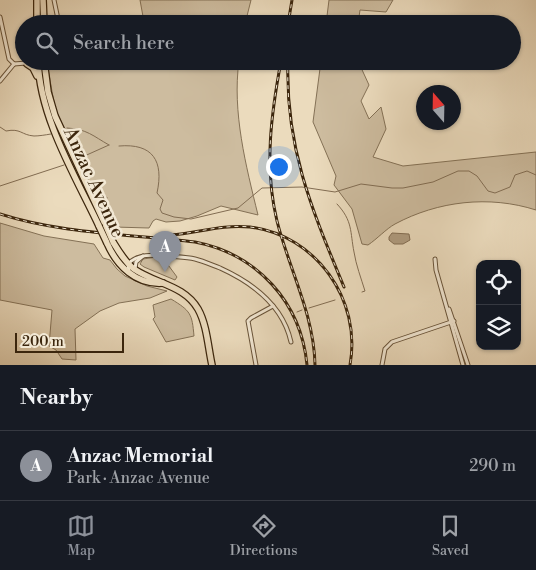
<!DOCTYPE html>
<html lang="en">
<head>
<meta charset="utf-8">
<style>
  body { margin:0; font-family:"Libre Bodoni",serif; background:#242831; color:#f1f3f6 }
  .controls { position:absolute; right:15px; bottom:15px; display:grid; overflow:hidden; border-radius:10px; box-shadow:0 1px 4px #0004 }
  .controls button { width:45px; height:45px; display:grid; place-items:center; padding:0; border:0; border-bottom:1px solid #363941; background:#171b24; color:#f1f3f6; font:25px sans-serif }
  .compass { position:absolute; left:416px; top:85px; width:45px; height:45px; border-radius:50%; background:#171b24; box-shadow:0 1px 4px #0004; rotate:340deg }
  .scale { position:absolute; left:15px; bottom:12px; width:109px; box-sizing:border-box; padding-left:5px; border:2px solid #3c260d; border-top:0; font-size:14px; line-height:18px; white-space:nowrap; color:#3c260d; -webkit-text-stroke:4px #f2e8d4; paint-order:stroke }
  .you { position:absolute; left:278px; top:166px; width:18px; height:18px; margin:-12px; border:4px solid #fff; border-radius:50%; background:#1a73e8; box-shadow:0 0 0 8px #1a73e833 }
  .badge { display:grid; place-items:center; width:32px; height:32px; border-radius:50%; background:#8c9099; color:#fff; font-size:16px; font-weight:700 }
  .pin { position:absolute; translate:-50% -41px; filter:drop-shadow(0 1px 2px #0008) }
  .pin::after { content:''; position:absolute; top:26px; width:18px; height:15px; background:inherit; clip-path:polygon(0 0,100% 0,50% 100%) }
  .list { margin:0; padding:0; list-style:none }
  h2 { display:flex; justify-content:space-between; align-items:center; height:65px; margin:0; padding:0 20px; font-size:21px }
  h2 small { font-size:16px; font-weight:400; color:#9ea1a6 }
  .list li { display:grid; grid-template-columns:32px 1fr auto; gap:15px; align-items:center; box-sizing:border-box; height:70px; padding:0 20px; border-top:1px solid #363941 }
  .list b { display:block; font-size:19px; white-space:nowrap }
  .list p { margin:0; font-size:16px; white-space:nowrap; color:#9ea1a6 }
  .list em { font-size:16px; font-style:normal; color:#9ea1a6 }
  .icon { flex:none; width:28px; height:28px; fill:none; stroke:currentColor; stroke-width:2; stroke-linecap:round; stroke-linejoin:round }
  .map { position:relative; flex:none; width:536px; height:365px; overflow:hidden }
  .search { position:absolute; background:#171b24; box-shadow:0 1px 4px #0004; left:15px; right:15px; top:15px; height:55px; display:flex; align-items:center; gap:12px; box-sizing:border-box; padding:0 18px; border-radius:28px; color:#9ea1a6; font-size:19px }
  .sheet { height:135px; background:#171b24 }
  nav { display:flex; justify-content:space-around; align-items:center; box-sizing:border-box; height:70px; border-top:1px solid #363941; background:#171b24; font-size:14px; color:#9ea1a6 }
  nav a { display:grid; justify-items:center; gap:2px }
  nav .on { color:#8c9099 }
  .map>svg:first-child { display:block }
  .green { fill:#cdbc9f; stroke:#847156 }
  .water { fill:#b09d81; stroke:#826d53 }
  .lines { fill:none; stroke-linecap:round; stroke-linejoin:round }
  .stream { stroke:#826d53; stroke-width:1 }
  .minor-casing { stroke:#685339; stroke-width:5 }
  .trunk-casing { stroke:#3c260d; stroke-width:8 }
  .minor { stroke:#f2e8d4; stroke-width:3 }
  .trunk { stroke:#ebdbbd; stroke-width:5.5 }
  .rail-casing { stroke:#3c260d; stroke-width:3 }
  .rail { stroke:#f2e8d4; stroke-width:1; stroke-dasharray:4; stroke-linecap:butt }
  .trunk-bridge-casing { stroke:#3c260d; stroke-width:8; stroke-linecap:butt }
  .trunk-bridge { stroke:#ebdbbd; stroke-width:5.5 }
  .labels { text-anchor:middle; stroke-width:5; stroke-linejoin:round; paint-order:stroke }
  .street-label { font-size:19px; fill:#3c260d; stroke:#f2e8d4 }
</style>
</head>
<body>
<div class="map">
<svg width="536" height="365" viewBox="0 0 536 365">
  <rect width="100%" height="100%" fill="#ebdbbd"/>
  <filter id="stains"><feTurbulence type="fractalNoise" baseFrequency=".004" numOctaves="4"/><feColorMatrix values="0 0 0 0 .2 0 0 0 0 .09 0 0 0 0 .02 0 0 0 .5 -.17"/></filter>
  <radialGradient id="worn" r=".72"><stop offset=".6" stop-color="#630" stop-opacity="0"/><stop offset="1" stop-color="#630" stop-opacity=".3"/></radialGradient>
  <!-- green -->
  <g class="green">
    <path d="M140 0H251L245 24H135L144 22Z"/>
    <path d="M329 0H393L386 12 360 10 358 24H326Z"/>
    <path d="M64 61H239C232 112 246 166 258 215L221 206 197 216 180 221 166 222 156 219 153 221 149 228 114 227 105 206 107 197 97 202 55 108 48 69 63 64Z"/>
    <path d="M321 61H358L369 85 361 101 369 119 381 107 386 129 373 157 403 166 536 152V210C489 195 438 201 395 224 386 229 377 239 368 245L362 244 352 209 334 185 336 176 313 122Z"/>
    <path d="M0 223 44 236 94 244 103 258 110 260 117 269 125 276 147 286 167 291 150 298 119 303 100 311 75 329 76 360 62 359 56 350 49 346 52 310 0 300Z"/>
    <path d="M157 257 163 258 177 277 175 280 144 267 140 264 143 259Z"/>
    <path d="M171 299C191 311 192 314 194 336L166 342 153 319 155 317 153 305Z"/>
  </g>
  <!-- water -->
  <path class="water" d="M392 233 409 234 410 240 403 244H394L389 240V237Z"/>
  <g class="lines">
    <!-- stream -->
    <g class="stream">
      <path d="M0 127 6 131C21 128 21 135 34 136 39 136 45 135 51 134"/>
      <path d="M67 128C87 129 93 136 109 145"/>
      <path d="M119 146C153 143 164 161 157 193L163 200 160 209 162 213 174 217 191 219 238 208 262 188 302 187 335 192 361 184 392 188H403L433 182 458 171H469L477 176 488 191 495 193 510 187 515 175 527 171 536 175"/>
      <path d="M80 158 109 145"/>
      <path d="M0 186 64 165"/>
      <path d="M337 204C353 221 350 232 354 252 356 265 361 278 365 291L362 292"/>
      <path d="M309 308 335 300"/>
      <path d="M297 312 302 310"/>
    </g>
    <!-- minor casing -->
    <g class="minor-casing">
      <g id="minor">
        <path d="M54 0 59 24"/>
        <path d="M0 17 9 59 14 64"/>
        <path d="M14 64 38 62"/>
        <path d="M0 81 14 64"/>
        <path d="M435 259 436 270 463 365"/>
        <path d="M135 269 136 262 143 256"/>
        <path d="M129 272 128 264C138 253 155 255 168 256 177 257 186 257 195 259 203 261 212 265 220 268 253 283 283 305 291 342"/>
        <path d="M449 309 468 365"/>
        <path d="M256 365 248 321 251 318 273 306"/>
        <path d="M382 365 385 349 392 342 454 321"/>
      </g>
    </g>
    <!-- trunk casing -->
    <g class="trunk-casing">
      <g id="trunk">
        <path d="M43 0 44 24"/>
        <path d="M37 24V0"/>
        <path d="M38 61C40 118 75 175 99 226"/>
        <path d="M44 61 48 92 55 116 106 226"/>
        <path d="M27 64 33 68 37 76"/>
        <path d="M113 242C119 252 125 262 134 269 156 284 184 285 198 309 207 325 208 347 212 365"/>
        <path d="M107 243C117 266 136 285 163 283"/>
      </g>
    </g>
    <!-- minor -->
    <use href="#minor" class="minor"/>
    <!-- trunk -->
    <use href="#trunk" class="trunk"/>
    <!-- rail casing -->
    <g class="rail-casing">
      <g id="rail">
        <path d="M288 24 292 0"/>
        <path d="M281 61C271 115 264 167 277 221 289 269 314 314 315 365"/>
        <path d="M288 61C285 147 312 210 344 287"/>
        <path d="M0 214C62 234 130 234 195 242 257 254 301 302 307 365"/>
        <path d="M171 235C197 233 223 224 250 227 316 235 362 300 350 365"/>
      </g>
    </g>
    <!-- rail -->
    <use href="#rail" class="rail"/>
    <!-- trunk-bridge casing -->
    <g class="trunk-bridge-casing">
      <g id="trunk-bridge">
        <path d="M99 226 107 243"/>
        <path d="M106 226 113 242"/>
      </g>
    </g>
    <!-- trunk-bridge -->
    <use href="#trunk-bridge" class="trunk-bridge"/>
  </g>
  <g class="labels">
    <!-- street labels -->
    <g class="street-label">
      <text transform="translate(95 182) rotate(65)" y="7">Anzac Avenue</text>
    </g>
  </g>
  <rect width="100%" height="100%" filter="url(#stains)"/>
  <rect width="100%" height="100%" fill="url(#worn)"/>
</svg>
<div class="controls">
<button><svg class="icon" aria-label="locate" viewBox="0 0 24 24"><circle cx="12" cy="12" r="6"/><path d="M12 2v4M12 18v4M2 12h4M18 12h4"/></svg></button>
<button><svg class="icon" aria-label="layers" viewBox="0 0 24 24"><path d="M12 4l9 5-9 5-9-5zM3 14l9 5 9-5"/></svg></button>
</div>
<svg class="compass" viewBox="-18 -18 36 36"><path d="M0-13l5 13h-10z" fill="#e53935"/><path d="M0 13l5-13h-10z" fill="#9ea1a6"/></svg>
<div class="scale">200 m</div>
<div class="you"></div>
<div class="pin badge" style="left:165px;top:272px">A</div>
<div class="search"><svg class="icon" aria-label="search" viewBox="0 0 24 24"><circle cx="10" cy="10" r="6"/><path d="M15 15l6 6"/></svg>Search here</div>
</div>
<section class="sheet">
<h2>Nearby<small></small></h2>
<ul class="list">
<li><span class="badge">A</span><div><b>Anzac Memorial</b><p>Park · Anzac Avenue</p></div><em>290 m</em></li>
</ul>
</section>
<nav>
<a class="on"><svg class="icon" aria-label="map" viewBox="0 0 24 24"><path d="M3 6l6-2 6 2 6-2v14l-6 2-6-2-6 2zM9 4v14M15 6v14"/></svg>Map</a>
<a><svg class="icon" aria-label="directions" viewBox="0 0 24 24"><path d="M12 3l9 9-9 9-9-9zM9 14v-3h6M13 9l2 2-2 2"/></svg>Directions</a>
<a><svg class="icon" aria-label="saved" viewBox="0 0 24 24"><path d="M7 4h10v16l-5-4-5 4z"/></svg>Saved</a>
</nav>
</body>
</html>
